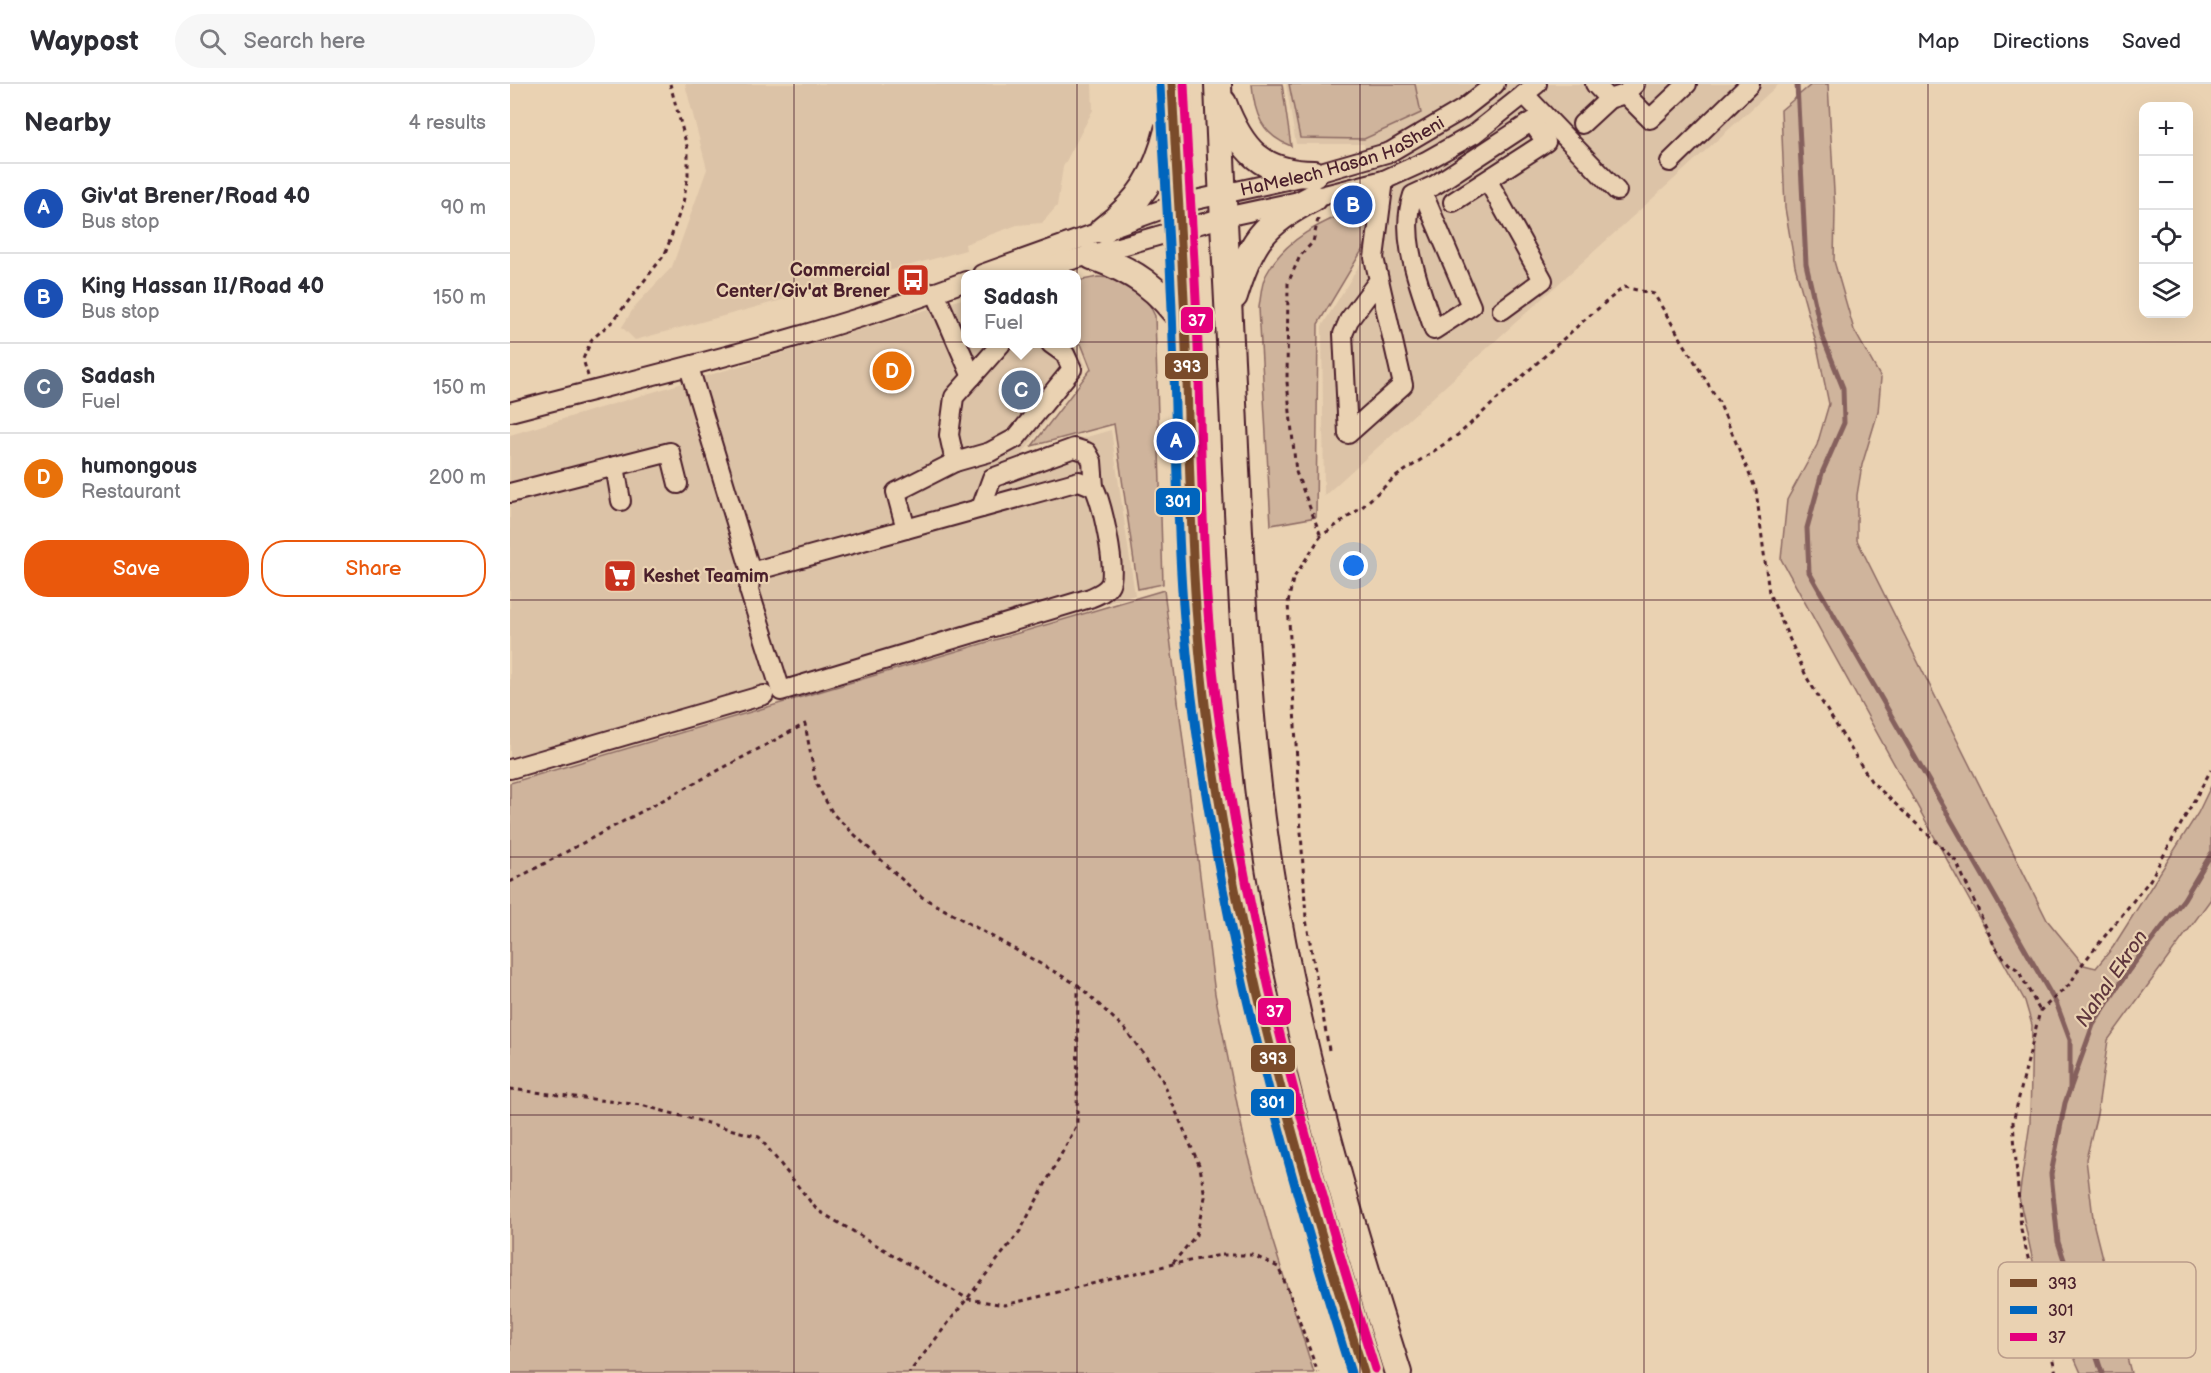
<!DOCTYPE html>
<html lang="en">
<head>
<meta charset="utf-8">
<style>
  body { margin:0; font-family:"Balsamiq Sans",sans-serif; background:#f7f7f7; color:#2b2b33 }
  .controls { position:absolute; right:18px; top:18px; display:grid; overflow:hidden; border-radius:12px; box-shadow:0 6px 24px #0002 }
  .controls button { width:54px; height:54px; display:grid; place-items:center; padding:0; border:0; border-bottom:2px solid #e1e1e2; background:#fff; color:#2b2b33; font:30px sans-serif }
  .you { position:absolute; left:844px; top:482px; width:21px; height:21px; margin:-15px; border:4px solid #fff; border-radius:50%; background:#1a73e8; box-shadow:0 0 0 9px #1a73e833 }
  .badge { display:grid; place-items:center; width:39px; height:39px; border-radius:50%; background:#ea580c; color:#fff; font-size:20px; font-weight:700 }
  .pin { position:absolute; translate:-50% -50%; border:3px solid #fff; box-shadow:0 2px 6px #0006 }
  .popup { position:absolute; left:451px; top:186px; width:120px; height:78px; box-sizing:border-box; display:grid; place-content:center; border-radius:12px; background:#fff; filter:drop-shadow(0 2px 4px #0005); font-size:20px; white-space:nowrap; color:#7c7c81 }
  .popup b { font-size:22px; color:#2b2b33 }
  .popup::after { content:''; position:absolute; left:50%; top:100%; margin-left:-12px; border:12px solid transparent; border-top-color:#fff }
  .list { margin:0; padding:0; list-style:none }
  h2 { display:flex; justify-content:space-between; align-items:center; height:78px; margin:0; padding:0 24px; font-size:26px }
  h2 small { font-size:20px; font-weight:400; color:#7c7c81 }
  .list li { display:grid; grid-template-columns:39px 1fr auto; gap:18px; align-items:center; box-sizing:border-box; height:90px; padding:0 24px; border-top:2px solid #e1e1e2 }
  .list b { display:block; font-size:22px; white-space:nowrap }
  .list p { margin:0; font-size:20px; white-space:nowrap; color:#7c7c81 }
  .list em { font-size:20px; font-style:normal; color:#7c7c81 }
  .actions { display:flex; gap:12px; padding:18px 24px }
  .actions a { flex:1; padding:14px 0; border:2px solid #ea580c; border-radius:24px; text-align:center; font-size:21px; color:#ea580c }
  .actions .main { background:#ea580c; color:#fff }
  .icon { flex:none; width:33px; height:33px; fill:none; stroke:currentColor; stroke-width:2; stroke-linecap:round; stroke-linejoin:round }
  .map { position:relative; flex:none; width:1701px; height:1289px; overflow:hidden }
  header { display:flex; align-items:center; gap:36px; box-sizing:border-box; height:84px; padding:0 30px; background:#fff; border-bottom:2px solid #e1e1e2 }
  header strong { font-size:28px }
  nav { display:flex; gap:33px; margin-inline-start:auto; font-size:21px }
  .search { width:420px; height:54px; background:#f7f7f7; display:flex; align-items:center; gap:15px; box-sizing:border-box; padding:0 21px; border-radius:33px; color:#7c7c81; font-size:22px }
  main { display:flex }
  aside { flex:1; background:#fff }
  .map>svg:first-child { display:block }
  .built { fill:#dcc3a7 }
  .green { fill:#cfb49c; stroke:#8c6a64; stroke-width:1.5 }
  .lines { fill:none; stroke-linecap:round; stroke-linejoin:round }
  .stream { stroke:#85615d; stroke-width:5 }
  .minor-casing { stroke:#4a1f2b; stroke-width:22 }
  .highway-casing { stroke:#4a1f2b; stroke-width:30 }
  .path { stroke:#4a1f2b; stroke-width:3; stroke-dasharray:4.5 4.5; stroke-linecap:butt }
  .minor { stroke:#ead2b2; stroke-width:18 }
  .highway { stroke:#ead2b2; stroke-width:26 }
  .bus-1-casing { stroke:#ead2b2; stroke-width:14 }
  .bus-2-casing { stroke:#ead2b2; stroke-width:14 }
  .bus-3-casing { stroke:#ead2b2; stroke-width:14 }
  .bus-1 { stroke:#7a4b2a; stroke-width:9 }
  .bus-2 { stroke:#0065bd; stroke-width:9 }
  .bus-3 { stroke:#e5007d; stroke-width:9 }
  .grid { fill:none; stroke:#4a1f2b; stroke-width:1.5; stroke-opacity:0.55 }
  .labels { text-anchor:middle; stroke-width:4.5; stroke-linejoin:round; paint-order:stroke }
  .street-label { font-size:18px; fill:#4a1f2b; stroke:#ead2b2 }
  .poi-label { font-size:18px; font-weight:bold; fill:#4a1f2b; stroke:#ead2b2; text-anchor:end }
  .water-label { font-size:20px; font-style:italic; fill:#5e353c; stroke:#ead2b2 }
  .key { fill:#ead2b2; stroke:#ba9c8a; stroke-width:1.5 }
  .key-label { font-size:16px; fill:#4a1f2b }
  .line-badge { stroke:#ead2b2; stroke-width:2 }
  .badge-label { font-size:16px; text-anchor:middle; font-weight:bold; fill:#fff }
</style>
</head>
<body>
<header>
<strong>Waypost</strong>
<div class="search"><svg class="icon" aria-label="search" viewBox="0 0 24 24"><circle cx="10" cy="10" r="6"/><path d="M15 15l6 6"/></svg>Search here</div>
<nav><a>Map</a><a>Directions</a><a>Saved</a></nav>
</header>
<main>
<aside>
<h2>Nearby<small>4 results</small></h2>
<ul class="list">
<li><span class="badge" style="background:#1a4fb4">A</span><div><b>Giv'at Brener/Road 40</b><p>Bus stop</p></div><em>90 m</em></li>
<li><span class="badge" style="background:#1a4fb4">B</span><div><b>King Hassan II/Road 40</b><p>Bus stop</p></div><em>150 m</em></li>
<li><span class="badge" style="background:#5c6f8a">C</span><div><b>Sadash</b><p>Fuel</p></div><em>150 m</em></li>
<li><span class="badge" style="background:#e8710a">D</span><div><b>humongous</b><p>Restaurant</p></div><em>200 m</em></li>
</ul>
<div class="actions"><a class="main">Save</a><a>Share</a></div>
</aside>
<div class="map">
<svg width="1701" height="1289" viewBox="0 0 1701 1289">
  <rect width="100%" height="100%" fill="#ead2b2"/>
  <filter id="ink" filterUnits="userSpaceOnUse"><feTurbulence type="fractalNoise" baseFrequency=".0167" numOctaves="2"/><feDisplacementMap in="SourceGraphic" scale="12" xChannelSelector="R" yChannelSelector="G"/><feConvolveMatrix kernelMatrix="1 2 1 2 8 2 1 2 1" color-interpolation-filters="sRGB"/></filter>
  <g filter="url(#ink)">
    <!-- built -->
    <g class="built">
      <path d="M175 0H582L583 26 553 83 547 122 532 139 507 141 455 160 456 166 125 256 112 243 125 222 162 183 197 85Z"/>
      <path d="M776 0H1269L814 412 812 242 871 146 854 60H786Z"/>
      <path d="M452 215 455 223 456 260H560L569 267 576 282 511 372 601 346 625 511 0 695V351Z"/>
    </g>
    <!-- green -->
    <g class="green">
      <path d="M742 0H772L781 62C752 51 744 30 742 0Z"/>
      <path d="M779 0H905L911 29 854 55 790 54Z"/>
      <path d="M1302 0H1318L1325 126 1324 177 1344 246 1371 294 1368 328 1352 381 1347 411V456L1537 836 1574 881 1586 884 1603 863 1688 729 1701 702V815L1598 956 1587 1030 1576 1075 1584 1142 1621 1289H1571L1524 1182 1509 1113 1520 1039 1522 941 1515 917 1271 475 1277 416 1307 361 1319 320 1307 262 1285 182 1275 124 1271 26Z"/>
      <path d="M865 116 866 143 808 240 806 433 761 441 749 223C751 213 751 200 756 191 777 149 824 134 865 116Z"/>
      <path d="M588 193 614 195 635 212 645 232 653 500 628 505 604 340 522 362 581 285 572 262 567 258V197Z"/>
      <path d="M654 506 705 910 735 1059 762 1155 804 1289H0V699Z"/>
    </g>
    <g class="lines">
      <!-- stream -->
      <g class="stream">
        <path d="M1287 0 1296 180 1312 251 1333 304 1334 339 1312 389 1297 444 1299 488 1547 921 1560 956V1005"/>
        <path d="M1592 1289 1548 1158 1541 1090 1555 1019 1583 941 1619 886 1674 815 1701 770"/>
      </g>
      <!-- minor casing -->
      <g class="minor-casing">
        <g id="minor">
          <path d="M1085 0 1099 15"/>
          <path d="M1014 10 1107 107"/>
          <path d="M1115 10 1140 35 1177 0"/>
          <path d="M1072 40 1099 15 1115 10 1125 0"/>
          <path d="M1160 78 1240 0"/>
          <path d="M978 97 1033 196 992 226"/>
          <path d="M912 107 961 222 924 246C911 204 888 155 903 111L925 101 1033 30"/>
          <path d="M943 118 1036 58 1022 38"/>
          <path id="s1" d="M472 190 667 120 804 90 880 68 953 25 985 0"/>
          <path d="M512 190 715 133 803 114 874 96 916 77 964 50 1027 0"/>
          <path d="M869 196 839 236 833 250 838 350 893 301 864 174 874 96"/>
          <path d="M425 208 462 293"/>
          <path d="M491 260 444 313 439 351 445 378 480 368 506 354 562 285 555 270 541 260"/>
          <path d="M179 283 241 488"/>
          <path d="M0 328C153 288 308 253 456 197"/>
          <path d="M105 382 111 417"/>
          <path d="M569 397 584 403C592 419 607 485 600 500 596 508 587 511 580 514L271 607 239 506 241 488Z"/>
          <path d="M0 409 160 368 168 400"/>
          <path d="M471 424 482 394 564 364 577 368 582 377 584 403"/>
          <path d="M396 445 386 408 445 378"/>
          <path d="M0 685 254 611"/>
        </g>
      </g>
      <!-- highway casing -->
      <g class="highway-casing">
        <g id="highway">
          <path d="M662 0C665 81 672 162 675 243 680 377 679 511 698 644 728 864 786 1078 854 1289"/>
          <path d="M708 0C712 114 719 227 724 341 730 472 735 604 752 735 777 923 830 1108 888 1289"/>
          <path d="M713 19C731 66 752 90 804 90"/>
          <path d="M593 146C630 118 647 91 658 46"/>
          <path d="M582 172C624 187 649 204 675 241"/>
          <path d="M724 212C740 159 753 139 803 114"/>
        </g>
      </g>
      <!-- path -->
      <g class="path">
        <path d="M808 135 803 158 790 172 778 199 777 298 786 388 811 452"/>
        <path d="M78 292 73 275 82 255 103 237 155 170 173 119 178 91V66L160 0"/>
        <path d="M0 798 295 640 306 699 323 730 389 793 412 813 568 901 567 1041 510 1147 399 1289"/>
        <path d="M568 901 614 944 651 993 690 1083 695 1113 686 1151 663 1179"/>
        <path d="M819 966 796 835 778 519 783 495 811 452 851 424 884 394 949 350 1072 238 1114 203 1144 210 1209 318 1246 406 1259 509 1297 594 1361 697 1446 777 1485 863 1499 880 1508 886 1530 927"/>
        <path d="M0 1005 131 1021 249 1053 307 1126 458 1215 495 1221 663 1180 711 1171H743L768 1183 779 1208 808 1289"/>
        <path d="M1546 1289 1511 1145 1503 1038 1530 927 1560 900 1570 883 1640 796 1701 686"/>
      </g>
      <!-- minor -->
      <use href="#minor" class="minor"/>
      <!-- highway -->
      <use href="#highway" class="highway"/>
      <!-- bus-1 casing -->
      <g class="bus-1-casing">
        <path id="bus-1" d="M662 0C666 88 673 175 676 263 680 390 681 518 698 644 728 864 787 1078 854 1289"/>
      </g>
      <!-- bus-2 casing -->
      <g class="bus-2-casing">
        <path id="bus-2" d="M650 1C654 86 661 171 663 257 667 370 667 485 680 598 708 834 770 1063 841 1289"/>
      </g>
      <!-- bus-3 casing -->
      <g class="bus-3-casing">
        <path id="bus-3" d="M674 0C678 87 685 175 688 262 692 389 692 516 710 642 740 861 799 1075 865 1285"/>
      </g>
      <!-- bus-1 -->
      <use href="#bus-1" class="bus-1"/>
      <!-- bus-2 -->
      <use href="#bus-2" class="bus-2"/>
      <!-- bus-3 -->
      <use href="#bus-3" class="bus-3"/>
    </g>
  </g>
  <!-- grid -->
  <path class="grid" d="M284 0V1289M567 0V1289M850 0V1289M1134 0V1289M1418 0V1289M0 258H1701M0 516H1701M0 773H1701M0 1031H1701"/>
  <!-- icons -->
  <defs>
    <g id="bus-square" transform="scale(1.725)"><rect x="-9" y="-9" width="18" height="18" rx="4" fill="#c8321e" stroke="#ead2b2"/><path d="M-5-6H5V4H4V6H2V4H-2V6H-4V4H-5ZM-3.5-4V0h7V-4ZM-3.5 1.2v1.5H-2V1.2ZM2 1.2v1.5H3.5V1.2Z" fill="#fff"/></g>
    <g id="supermarket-square" transform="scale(1.725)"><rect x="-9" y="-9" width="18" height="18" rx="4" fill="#c8321e" stroke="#ead2b2"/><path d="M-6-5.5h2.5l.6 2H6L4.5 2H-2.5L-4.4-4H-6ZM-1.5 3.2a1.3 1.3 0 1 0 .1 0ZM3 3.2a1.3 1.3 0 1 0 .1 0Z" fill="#fff"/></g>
  </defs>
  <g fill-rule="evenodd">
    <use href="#bus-square" x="403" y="196"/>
    <use href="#supermarket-square" x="110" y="492"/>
  </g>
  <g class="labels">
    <!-- street labels -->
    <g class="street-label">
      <text dy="6" stroke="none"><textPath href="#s1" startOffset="380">HaMelech Hasan HaSheni</textPath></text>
    </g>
    <!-- poi labels -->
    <g class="poi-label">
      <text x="380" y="192">Commercial<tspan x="380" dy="21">Center/Giv'at Brener</tspan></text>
      <text x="133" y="498" text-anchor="start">Keshet Teamim</text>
    </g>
    <!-- water labels -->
    <g class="water-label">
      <text transform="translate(1601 894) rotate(-56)" y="7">Nahal Ekron</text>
    </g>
  </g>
  <!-- legend -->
  <rect x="1488" y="1178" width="198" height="96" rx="9" class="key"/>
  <rect x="1500" y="1195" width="27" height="8" fill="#7a4b2a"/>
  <rect x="1500" y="1222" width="27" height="8" fill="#0065bd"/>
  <rect x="1500" y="1249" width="27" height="8" fill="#e5007d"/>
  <g class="key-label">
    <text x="1538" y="1205">393</text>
    <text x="1538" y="1232">301</text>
    <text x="1538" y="1259">37</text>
  </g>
  <g class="line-badge">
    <rect x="670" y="222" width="34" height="28" rx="6" fill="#e5007d"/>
    <rect x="654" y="268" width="45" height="28" rx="6" fill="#7a4b2a"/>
    <rect x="645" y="403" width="46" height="29" rx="6" fill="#0065bd"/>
    <rect x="747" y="913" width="35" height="29" rx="6" fill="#e5007d"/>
    <rect x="740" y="960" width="46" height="29" rx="6" fill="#7a4b2a"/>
    <rect x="740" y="1004" width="45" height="29" rx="6" fill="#0065bd"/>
  </g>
  <g class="badge-label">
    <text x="687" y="242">37</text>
    <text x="677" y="288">393</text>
    <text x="668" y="423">301</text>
    <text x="765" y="933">37</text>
    <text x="763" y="980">393</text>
    <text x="762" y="1024">301</text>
  </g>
</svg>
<div class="controls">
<button>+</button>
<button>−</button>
<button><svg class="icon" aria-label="locate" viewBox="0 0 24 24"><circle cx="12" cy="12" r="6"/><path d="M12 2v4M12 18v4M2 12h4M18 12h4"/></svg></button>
<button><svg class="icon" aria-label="layers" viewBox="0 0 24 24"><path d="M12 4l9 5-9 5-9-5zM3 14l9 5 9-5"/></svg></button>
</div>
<div class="you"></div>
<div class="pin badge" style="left:666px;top:357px;background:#1a4fb4">A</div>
<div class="pin badge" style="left:843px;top:121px;background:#1a4fb4">B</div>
<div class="pin badge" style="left:511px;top:306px;background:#5c6f8a">C</div>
<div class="popup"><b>Sadash</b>Fuel</div>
<div class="pin badge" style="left:382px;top:287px;background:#e8710a">D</div>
</div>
</main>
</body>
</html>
